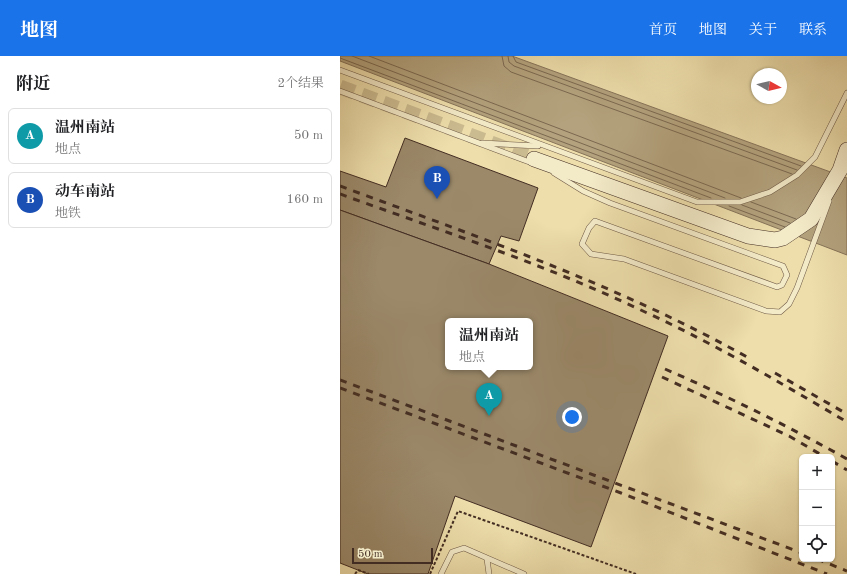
<!DOCTYPE html>
<html lang="zh">
<head>
<meta charset="utf-8">
<style>
  body { margin:0; font-family:"Old Standard TT","Noto Serif SC",serif; background:#f6f6f6; color:#202124 }
  .controls { position:absolute; right:12px; bottom:12px; display:grid; overflow:hidden; border-radius:6px; box-shadow:0 1px 3px #0004 }
  .controls button { width:36px; height:36px; display:grid; place-items:center; padding:0; border:0; border-bottom:1px solid #e0e0e0; background:#fff; color:#202124; font:20px sans-serif }
  .compass { position:absolute; left:411px; top:12px; width:36px; height:36px; border-radius:50%; background:#fff; box-shadow:0 1px 3px #0004; rotate:98deg }
  .scale { position:absolute; left:12px; bottom:10px; width:81px; box-sizing:border-box; padding-left:4px; border:2px solid #432d23; border-top:0; font-size:11px; line-height:14px; white-space:nowrap; color:#432d23; -webkit-text-stroke:3px #f3eac8; paint-order:stroke }
  .you { position:absolute; left:232px; top:361px; width:14px; height:14px; margin:-10px; border:3px solid #fff; border-radius:50%; background:#1a73e8; box-shadow:0 0 0 6px #1a73e833 }
  .badge { display:grid; place-items:center; width:26px; height:26px; border-radius:50%; background:#1a73e8; color:#fff; font-size:13px; font-weight:700 }
  .pin { position:absolute; translate:-50% -33px; filter:drop-shadow(0 1px 2px #0008) }
  .pin::after { content:''; position:absolute; top:21px; width:14px; height:12px; background:inherit; clip-path:polygon(0 0,100% 0,50% 100%) }
  .popup { position:absolute; left:105px; top:262px; width:88px; height:52px; box-sizing:border-box; display:grid; place-content:center; border-radius:6px; background:#fff; filter:drop-shadow(0 1px 3px #0005); font-size:13px; white-space:nowrap; color:#757577 }
  .popup b { font-size:15px; color:#202124 }
  .popup::after { content:''; position:absolute; left:50%; top:100%; margin-left:-8px; border:8px solid transparent; border-top-color:#fff }
  .list { margin:0; padding:0; list-style:none }
  h2 { display:flex; justify-content:space-between; align-items:center; height:52px; margin:0; padding:0 16px; font-size:17px }
  h2 small { font-size:13px; font-weight:400; color:#757577 }
  .list li { display:grid; grid-template-columns:26px 1fr auto; gap:12px; align-items:center; box-sizing:border-box; height:56px; margin:0 8px 8px; padding:0 8px; border:1px solid #e0e0e0; border-radius:6px }
  .list b { display:block; font-size:15px; white-space:nowrap }
  .list p { margin:0; font-size:13px; white-space:nowrap; color:#757577 }
  .list em { font-size:13px; font-style:normal; color:#757577 }
  .icon { flex:none; width:22px; height:22px; fill:none; stroke:currentColor; stroke-width:2; stroke-linecap:round; stroke-linejoin:round }
  .map { position:relative; flex:none; width:507px; height:518px; overflow:hidden }
  header { display:flex; align-items:center; gap:24px; box-sizing:border-box; height:56px; padding:0 20px; background:#1a73e8; color:#fff }
  header strong { font-size:19px }
  nav { display:flex; gap:22px; margin-inline-start:auto; font-size:14px }
  main { display:flex }
  aside { flex:1; background:#fff }
  .map>svg:first-child { display:block }
  .water { fill:#b3a27d; stroke:#867359 }
  .lines { fill:none; stroke-linecap:round; stroke-linejoin:round }
  .shore { stroke:#7b6850; stroke-width:1 }
  .building { fill:#9b896a; stroke:#432d23; fill-rule:evenodd }
  .secondary-tunnel { stroke:#cbbb90; stroke-width:15; stroke-dasharray:15 8; stroke-linecap:butt }
  .lane-casing { stroke:#6e5945; stroke-width:6 }
  .secondary-casing { stroke:#432d23; stroke-width:16 }
  .path { stroke:#432d23; stroke-width:2; stroke-dasharray:3 2; stroke-linecap:butt }
  .lane { stroke:#f3eac8; stroke-width:5 }
  .secondary { stroke:#f3eac8; stroke-width:15 }
  .rail { stroke:#432d23; stroke-width:3; stroke-dasharray:7 7; stroke-linecap:butt }
</style>
</head>
<body>
<header>
<strong>地图</strong>
<nav><a>首页</a><a>地图</a><a>关于</a><a>联系</a></nav>
</header>
<main>
<aside>
<h2>附近<small>2个结果</small></h2>
<ul class="list">
<li><span class="badge" style="background:#0f9aa8">A</span><div><b>温州南站</b><p>地点</p></div><em>50 m</em></li>
<li><span class="badge" style="background:#1a4fb4">B</span><div><b>动车南站</b><p>地铁</p></div><em>160 m</em></li>
</ul>
</aside>
<div class="map">
<svg width="507" height="518" viewBox="0 0 507 518">
  <rect width="100%" height="100%" fill="#eddeab"/>
  <filter id="stains"><feTurbulence type="fractalNoise" baseFrequency=".005" numOctaves="4"/><feColorMatrix values="0 0 0 0 .2 0 0 0 0 .09 0 0 0 0 .02 0 0 0 .5 -.17"/></filter>
  <radialGradient id="worn" r=".72"><stop offset=".6" stop-color="#630" stop-opacity="0"/><stop offset="1" stop-color="#630" stop-opacity=".3"/></radialGradient>
  <!-- water -->
  <path class="water" d="M0 0H172L507 122V199L0 5Z"/>
  <g class="lines">
    <!-- shore -->
    <g class="shore">
      <path d="M12 0 385 142"/>
      <path d="M29 0 401 142"/>
      <path d="M162 0 164 10 171 16 452 118"/>
      <path d="M168 0 169 6 174 10 457 114"/>
      <path d="M173 0 176 6 461 110"/>
      <path d="M0 2 371 142"/>
      <path d="M411 146 456 163"/>
      <path d="M402 149 450 167"/>
      <path d="M389 150 445 171"/>
    </g>
  </g>
  <!-- building -->
  <g class="building">
    <path d="M65 82 198 132 179 185 161 180 149 208 0 154V115L46 131Z"/>
    <path d="M0 154 149 208 328 280 251 491 115 440 88 518H28L0 507ZM108 265H190V311H108Z"/>
  </g>
  <g class="lines">
    <!-- secondary-tunnel -->
    <path class="secondary-tunnel" d="M0 31 194 103"/>
    <!-- lane casing -->
    <g class="lane-casing">
      <g id="lane">
        <path d="M0 14 357 146H400L430 136 457 119 475 101 507 37"/>
        <path d="M0 35 192 107"/>
        <path d="M142 87 198 90"/>
        <path d="M214 117 243 135 270 147 443 210 447 219 442 229 437 231 255 165 249 172 242 188 251 198 284 203 426 255 440 256 449 248 457 232 489 145"/>
        <path d="M147 503 149 518"/>
        <path d="M101 518 112 496 124 492 184 518"/>
      </g>
    </g>
    <!-- secondary casing -->
    <g class="secondary-casing">
      <path id="secondary" d="M194 103 408 180 435 184 443 182 471 163 500 114 507 94"/>
    </g>
    <!-- path -->
    <g class="path">
      <path d="M15 518 18 514 29 518"/>
      <path d="M90 518 118 455 296 518"/>
    </g>
    <!-- lane -->
    <use href="#lane" class="lane"/>
    <!-- secondary -->
    <use href="#secondary" class="secondary"/>
    <!-- rail -->
    <g class="rail">
      <path d="M0 130C138 181 278 229 407 301"/>
      <path d="M0 138C102 175 207 209 305 256 375 288 441 327 507 366"/>
      <path d="M325 313C387 340 448 370 507 403"/>
      <path d="M435 317 507 358"/>
      <path d="M322 321 449 380 485 401"/>
      <path d="M0 324 462 497"/>
      <path d="M0 332 281 437 487 518"/>
      <path d="M492 405 507 414"/>
      <path d="M477 503 507 515"/>
    </g>
  </g>
  <rect width="100%" height="100%" filter="url(#stains)"/>
  <rect width="100%" height="100%" fill="url(#worn)"/>
</svg>
<div class="controls">
<button>+</button>
<button>−</button>
<button><svg class="icon" aria-label="locate" viewBox="0 0 24 24"><circle cx="12" cy="12" r="6"/><path d="M12 2v4M12 18v4M2 12h4M18 12h4"/></svg></button>
</div>
<svg class="compass" viewBox="-18 -18 36 36"><path d="M0-13l5 13h-10z" fill="#e53935"/><path d="M0 13l5-13h-10z" fill="#757577"/></svg>
<div class="scale">50 m</div>
<div class="you"></div>
<div class="pin badge" style="left:149px;top:360px;background:#0f9aa8">A</div>
<div class="popup"><b>温州南站</b>地点</div>
<div class="pin badge" style="left:97px;top:143px;background:#1a4fb4">B</div>
</div>
</main>
</body>
</html>
